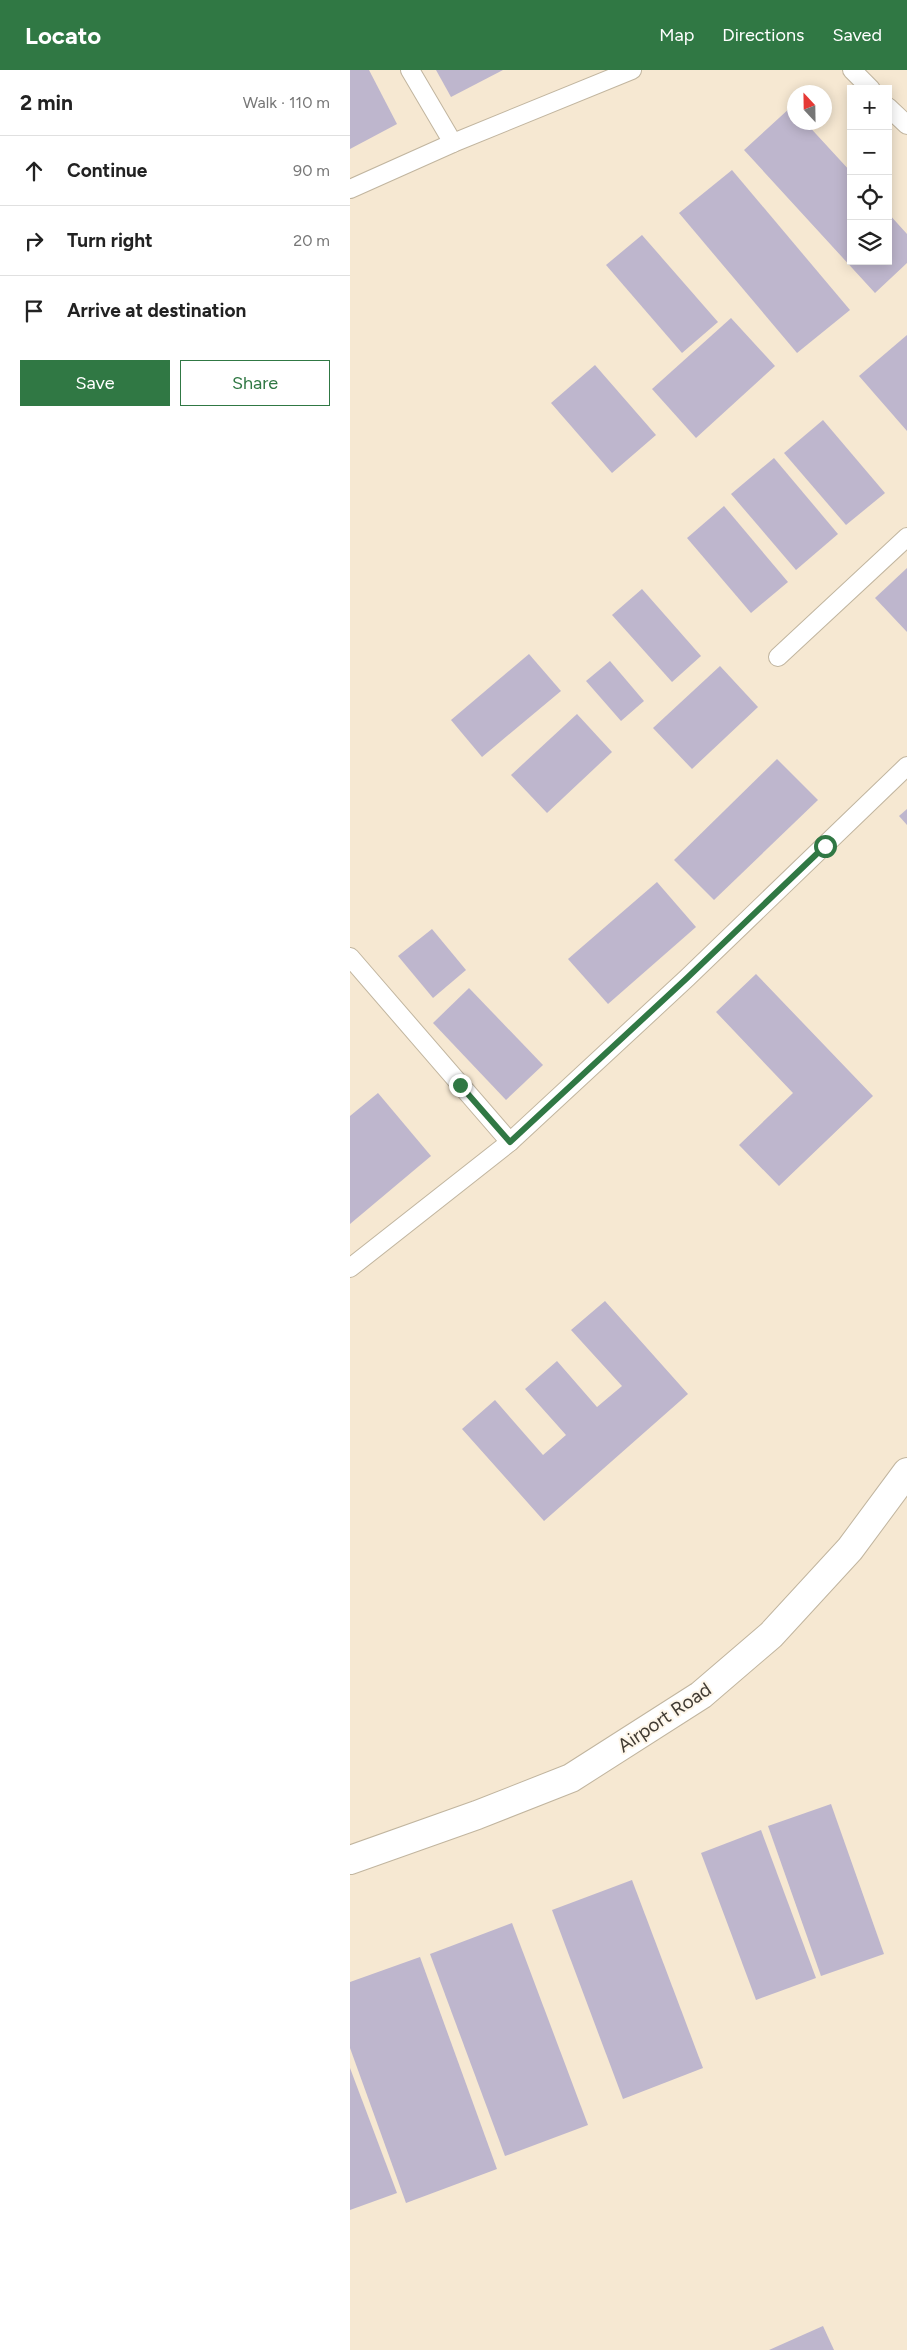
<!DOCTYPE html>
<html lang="en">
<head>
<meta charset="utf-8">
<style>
  body { margin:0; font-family:Figtree,sans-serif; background:#f2f2f2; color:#222 }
  .controls { position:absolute; right:15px; top:15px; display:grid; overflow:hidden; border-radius:0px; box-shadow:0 2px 12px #0003 }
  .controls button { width:45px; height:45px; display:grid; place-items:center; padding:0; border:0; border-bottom:1px solid #e0e0e0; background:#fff; color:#222; font:25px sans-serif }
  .compass { position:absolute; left:437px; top:15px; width:45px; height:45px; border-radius:50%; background:#fff; box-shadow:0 2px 12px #0003; rotate:338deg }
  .stop { position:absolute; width:15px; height:15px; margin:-11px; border:4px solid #307844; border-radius:50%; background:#fff }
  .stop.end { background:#307844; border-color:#fff; box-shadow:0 1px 5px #0008 }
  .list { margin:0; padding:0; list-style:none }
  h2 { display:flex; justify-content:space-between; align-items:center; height:65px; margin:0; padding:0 20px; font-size:21px }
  h2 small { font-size:16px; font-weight:400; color:#767676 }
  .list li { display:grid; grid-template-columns:32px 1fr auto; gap:15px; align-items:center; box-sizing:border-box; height:70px; padding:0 20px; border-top:1px solid #e0e0e0 }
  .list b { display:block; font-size:19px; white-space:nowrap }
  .list em { font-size:16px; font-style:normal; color:#767676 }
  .actions { display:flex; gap:10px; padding:15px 20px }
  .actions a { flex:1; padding:11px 0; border:1px solid #307844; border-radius:0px; text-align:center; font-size:18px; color:#307844 }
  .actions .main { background:#307844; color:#fff }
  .icon { flex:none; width:28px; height:28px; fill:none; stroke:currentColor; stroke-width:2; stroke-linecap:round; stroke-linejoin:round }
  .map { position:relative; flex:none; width:557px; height:2280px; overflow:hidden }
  header { display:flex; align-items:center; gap:30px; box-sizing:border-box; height:70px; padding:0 25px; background:#307844; color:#fff }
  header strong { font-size:24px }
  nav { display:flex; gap:28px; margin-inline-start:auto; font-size:18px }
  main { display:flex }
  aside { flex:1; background:#fff }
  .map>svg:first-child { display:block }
  .building { fill:#beb6cd }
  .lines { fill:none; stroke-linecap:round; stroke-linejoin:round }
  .service-casing { stroke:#c1b59f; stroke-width:20 }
  .secondary-casing { stroke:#c1b59f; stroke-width:30 }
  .service { stroke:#fff; stroke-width:18 }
  .secondary { stroke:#fff; stroke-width:28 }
  .route { stroke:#307844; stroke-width:6 }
  .labels { text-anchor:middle; stroke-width:4; stroke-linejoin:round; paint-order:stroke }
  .street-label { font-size:19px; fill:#403a32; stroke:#fef6e9 }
</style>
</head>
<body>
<header>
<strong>Locato</strong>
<nav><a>Map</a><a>Directions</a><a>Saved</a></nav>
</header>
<main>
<aside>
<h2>2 min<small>Walk · 110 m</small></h2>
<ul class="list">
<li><svg class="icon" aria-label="ahead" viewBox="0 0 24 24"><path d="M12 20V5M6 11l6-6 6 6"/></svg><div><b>Continue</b></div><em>90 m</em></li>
<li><svg class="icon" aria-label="right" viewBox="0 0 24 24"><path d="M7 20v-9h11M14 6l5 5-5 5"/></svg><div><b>Turn right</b></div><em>20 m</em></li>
<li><svg class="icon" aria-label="arrive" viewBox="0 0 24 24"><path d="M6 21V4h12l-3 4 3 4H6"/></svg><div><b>Arrive at destination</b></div></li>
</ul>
<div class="actions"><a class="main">Save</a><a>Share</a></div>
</aside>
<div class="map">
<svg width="557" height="2280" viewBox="0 0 557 2280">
  <rect width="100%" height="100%" fill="#f6e8d2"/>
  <!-- building -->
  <g class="building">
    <path d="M0 0H19L47 54 0 79Z"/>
    <path d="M86 0H153L101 27Z"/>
    <path d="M441 37 444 41V52H455L501 102V191H538V143L557 164V193L525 223 394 80Z"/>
    <path d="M382 100 500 240 447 283 329 143Z"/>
    <path d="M292 165 368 252 332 283 256 195Z"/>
    <path d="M381 248 425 296 346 368 302 319Z"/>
    <path d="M557 265V361L509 306Z"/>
    <path d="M245 295 306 365 262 403 201 333Z"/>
    <path d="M473 350 535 423 496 455 434 383Z"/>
    <path d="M424 388 488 464 446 500 381 424Z"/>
    <path d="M374 436 438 512 401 543 337 468Z"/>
    <path d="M557 498V562L525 528Z"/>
    <path d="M292 519 351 586 322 612 262 545Z"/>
    <path d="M179 584 211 621 132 687 101 650Z"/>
    <path d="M260 591 294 631 271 651 236 611Z"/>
    <path d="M370 596 408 637 342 699 303 658Z"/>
    <path d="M227 644 262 682 197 743 161 705Z"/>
    <path d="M427 689 468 730 364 830 324 790Z"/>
    <path d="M557 739V755L549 746Z"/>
    <path d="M307 812 346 857 258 934 218 889Z"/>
    <path d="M82 859 116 900 83 928 48 886Z"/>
    <path d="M406 904 523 1026 429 1116 389 1075 443 1023 366 942Z"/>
    <path d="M119 918 193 995 156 1030 83 953Z"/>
    <path d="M28 1023 81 1086 0 1154V1046Z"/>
    <path d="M255 1231 338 1324 194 1451 112 1359 145 1330 193 1385 216 1365 175 1319 207 1291 247 1337 272 1316 221 1260Z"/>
    <path d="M481 1734 534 1884 471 1906 418 1756Z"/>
    <path d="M411 1760 466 1908 406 1930 351 1783Z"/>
    <path d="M282 1810 353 1998 273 2029 202 1840Z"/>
    <path d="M162 1853 238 2055 155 2086 80 1884Z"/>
    <path d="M70 1887 147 2099 56 2133 0 1978V1912Z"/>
    <path d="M0 1998 47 2123 0 2140Z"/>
    <path d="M473 2256 484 2280H419Z"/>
  </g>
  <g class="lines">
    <!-- service casing -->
    <g class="service-casing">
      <g id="service">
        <path d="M60 0 103 73"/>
        <path d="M502 0 521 19"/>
        <path d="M538 37 557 55"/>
        <path d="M0 119 103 73 282 0"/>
        <path d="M428 587 557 467"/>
        <path d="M0 887 160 1072"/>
        <path d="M0 1198 160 1072 337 908 557 696"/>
      </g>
    </g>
    <!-- secondary casing -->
    <g class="secondary-casing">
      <path id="secondary" d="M0 1790 127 1745 221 1708 351 1625 421 1565 500 1479 557 1402"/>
    </g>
    <!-- service -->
    <use href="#service" class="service"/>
    <!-- secondary -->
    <use href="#secondary" class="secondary"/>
  </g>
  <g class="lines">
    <!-- route -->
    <path class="route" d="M110 1015 160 1072 337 908 475 776"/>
  </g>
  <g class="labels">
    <!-- street labels -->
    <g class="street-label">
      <text transform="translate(314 1647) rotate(-34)" y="7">Airport Road</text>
    </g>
  </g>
</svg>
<div class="controls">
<button>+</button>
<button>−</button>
<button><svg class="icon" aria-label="locate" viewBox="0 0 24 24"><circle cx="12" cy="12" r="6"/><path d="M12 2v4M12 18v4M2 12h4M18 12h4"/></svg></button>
<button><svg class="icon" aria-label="layers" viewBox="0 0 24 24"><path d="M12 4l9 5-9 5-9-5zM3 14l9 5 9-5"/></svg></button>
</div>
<svg class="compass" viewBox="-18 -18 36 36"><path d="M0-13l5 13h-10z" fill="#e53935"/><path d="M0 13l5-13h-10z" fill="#767676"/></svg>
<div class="stop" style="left:475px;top:776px"></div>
<div class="stop end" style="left:110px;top:1015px"></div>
</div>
</main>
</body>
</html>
